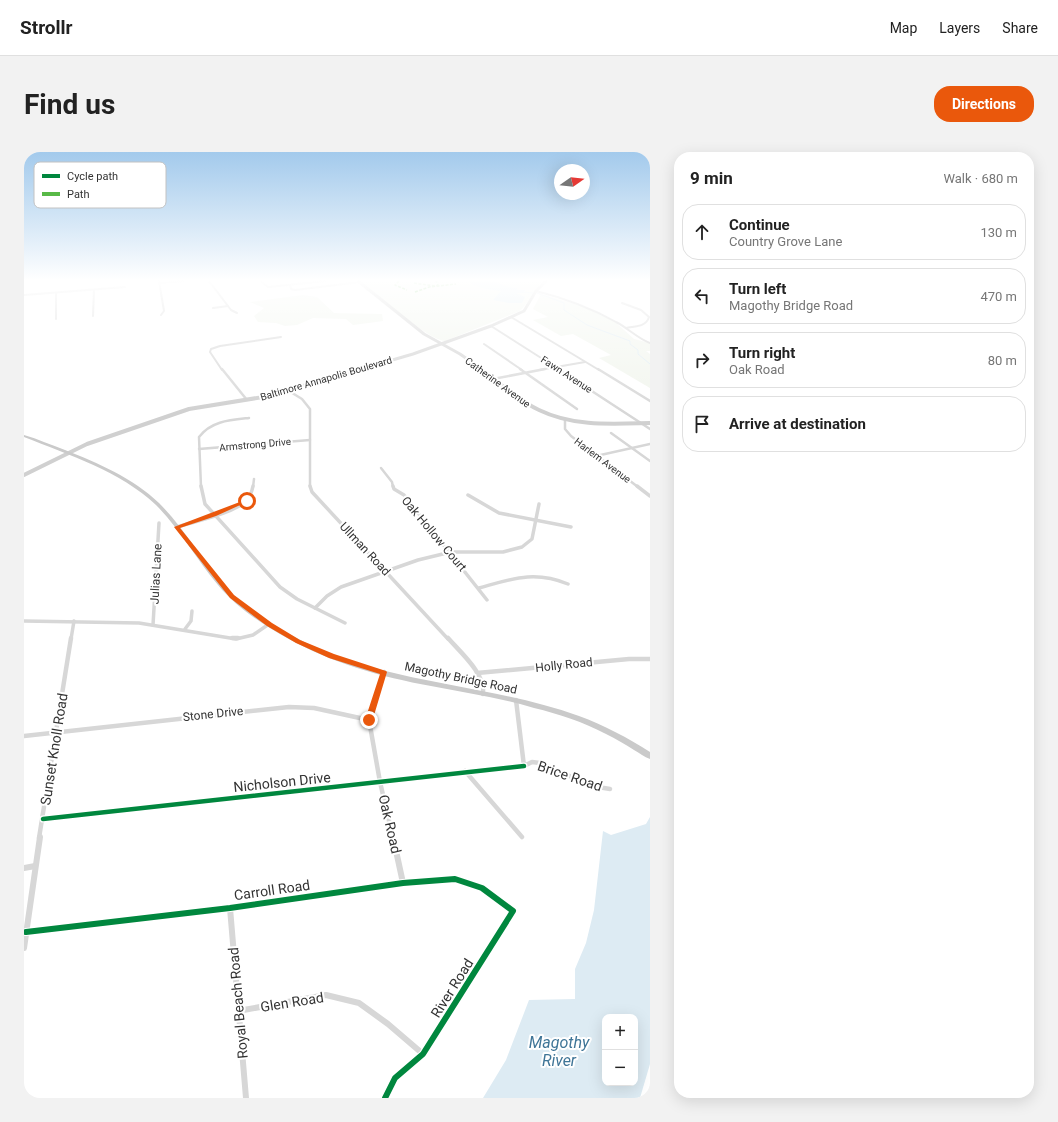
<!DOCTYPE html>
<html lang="en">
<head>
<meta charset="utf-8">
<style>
  body { margin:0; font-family:Roboto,sans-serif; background:#f2f2f2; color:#222 }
  .controls { position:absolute; right:12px; bottom:12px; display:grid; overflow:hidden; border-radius:8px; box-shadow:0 4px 16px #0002 }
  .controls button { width:36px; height:36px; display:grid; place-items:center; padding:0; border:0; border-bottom:1px solid #e0e0e0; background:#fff; color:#222; font:20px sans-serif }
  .compass { position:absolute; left:530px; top:12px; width:36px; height:36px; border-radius:50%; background:#fff; box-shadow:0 4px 16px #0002; rotate:76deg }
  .stop { position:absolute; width:12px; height:12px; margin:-9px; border:3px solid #ea580c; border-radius:50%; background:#fff }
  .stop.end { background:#ea580c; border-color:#fff; box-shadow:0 1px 4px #0008 }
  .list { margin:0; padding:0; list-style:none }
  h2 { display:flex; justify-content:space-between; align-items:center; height:52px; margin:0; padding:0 16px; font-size:17px }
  h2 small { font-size:13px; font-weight:400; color:#767676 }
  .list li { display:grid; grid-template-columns:26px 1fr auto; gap:12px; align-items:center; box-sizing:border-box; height:56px; margin:0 8px 8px; padding:0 8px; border:1px solid #e0e0e0; border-radius:16px }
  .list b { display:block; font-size:15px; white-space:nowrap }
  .list p { margin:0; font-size:13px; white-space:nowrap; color:#767676 }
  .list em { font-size:13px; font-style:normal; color:#767676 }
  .icon { flex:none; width:22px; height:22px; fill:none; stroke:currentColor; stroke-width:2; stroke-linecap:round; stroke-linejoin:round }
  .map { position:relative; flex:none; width:626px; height:946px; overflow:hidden; border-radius:16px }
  header { display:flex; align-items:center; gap:24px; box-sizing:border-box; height:56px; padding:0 20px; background:#fff; border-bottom:1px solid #e0e0e0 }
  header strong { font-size:19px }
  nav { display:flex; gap:22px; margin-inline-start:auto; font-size:14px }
  .intro { display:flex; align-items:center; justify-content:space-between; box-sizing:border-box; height:96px; padding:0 24px }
  h1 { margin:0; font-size:28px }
  .button { padding:10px 18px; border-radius:16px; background:#ea580c; color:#fff; font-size:14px; font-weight:700 }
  main { display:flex; gap:24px; padding:0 24px }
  aside { flex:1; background:#fff; border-radius:16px; box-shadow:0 4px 16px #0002 }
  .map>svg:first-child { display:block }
  .green { fill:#f1f5ed }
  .water { fill:#ddebf3; fill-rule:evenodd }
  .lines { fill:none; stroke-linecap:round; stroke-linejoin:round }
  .stream { stroke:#ddebf3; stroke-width:1 }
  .street-far4 { stroke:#d7d7d7; stroke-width:2 }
  .street-far3 { stroke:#d7d7d7; stroke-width:2.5 }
  .street-far2 { stroke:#d7d7d7; stroke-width:3.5 }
  .street-far1 { stroke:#d7d7d7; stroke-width:4.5 }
  .street { stroke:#d7d7d7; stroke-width:6 }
  .secondary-far1 { stroke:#d0d0d0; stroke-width:3 }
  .secondary { stroke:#d0d0d0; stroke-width:4 }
  .primary { fill:#cacaca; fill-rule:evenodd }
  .quiet { stroke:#58b947; stroke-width:1.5; stroke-dasharray:3 1.5; stroke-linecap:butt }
  .cycleway-far1-casing { stroke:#fff; stroke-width:7 }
  .cycleway-casing { stroke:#fff; stroke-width:8 }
  .cycleway-far1 { stroke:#00873e; stroke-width:4.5 }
  .cycleway { stroke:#00873e; stroke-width:6 }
  .route { fill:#ea580c }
  .labels { text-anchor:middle; stroke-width:4; stroke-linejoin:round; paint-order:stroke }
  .far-street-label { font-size:10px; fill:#333; stroke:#fff }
  .street-label { font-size:12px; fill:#333; stroke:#fff }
  .near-street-label { font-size:14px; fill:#333; stroke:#fff }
  .near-water-label { font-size:16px; font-style:italic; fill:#3f7597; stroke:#fff }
  .key { fill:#fff; stroke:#c2c2c2; stroke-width:1 }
  .key-label { font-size:11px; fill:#333 }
</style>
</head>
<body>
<header>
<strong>Strollr</strong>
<nav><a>Map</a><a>Layers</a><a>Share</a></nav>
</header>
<div class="intro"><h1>Find us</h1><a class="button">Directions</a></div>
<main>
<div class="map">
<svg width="626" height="946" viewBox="0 0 626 946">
  <rect width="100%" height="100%" fill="#fff"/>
  <!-- green -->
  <g class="green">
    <path d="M336 129H519C510 138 505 150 496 159L421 189C402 187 354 143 336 129Z"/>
    <path d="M517 142 558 154 590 169 610 187 626 191V199H622L626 202V236L575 206 587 203 549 182 537 184 509 168 524 165 509 157Z"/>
    <path d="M279 143 293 145 310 161 358 162 359 169 329 173 322 167 289 166 273 173 261 174 252 171 234 170 230 164 240 156 226 150Z"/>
  </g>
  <!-- water -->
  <g class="water">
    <path d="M444 129H469L484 135 493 136 494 138H501L500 141H492L501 145 498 151H485L469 148 477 139C465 137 453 137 444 129Z"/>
    <path d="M626 665V912L616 946H459L482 908 505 848 551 847V817L562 791 570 758 579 679 587 683 622 672ZM581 865H611V931H581Z"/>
  </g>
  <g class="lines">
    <!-- stream -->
    <g class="stream">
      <path d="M499 140 509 141"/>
      <path d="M513 141 540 151V158L563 173 606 189V192L614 198V202L626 212"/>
    </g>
    <!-- street-far4 -->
    <g class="street-far4">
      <path d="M135 129 140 159 137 163"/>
      <path d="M185 129 207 158 213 161"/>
      <path d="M238 130 244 135 301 129"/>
      <path d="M135 131 159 129"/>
      <path d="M266 133 267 137 271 138 336 130"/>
      <path d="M512 139C540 146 567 156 592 170 604 176 613 186 626 191"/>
      <path d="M32 141V167"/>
      <path d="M0 143 101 135"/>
      <path d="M598 151 617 158 625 165C622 175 611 174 602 176"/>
      <path d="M189 156 204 154"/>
      <path d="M69 164 70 138"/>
      <path d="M487 165 575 218"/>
      <path d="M467 174 536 218"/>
      <path d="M460 192 498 218"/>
      <path d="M198 218 186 200 187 197 196 194 257 185"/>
      <path d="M515 218 561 210"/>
    </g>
    <!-- street-far3 -->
    <g class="street-far3">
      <path d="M198 217 223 248"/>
      <path d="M496 217 553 257"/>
      <path d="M534 217 626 277"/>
      <path d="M574 217 626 249"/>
      <path d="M469 227 521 217"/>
      <path d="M265 239 278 247 286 257V335"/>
      <path d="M541 268V277L547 284 614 335"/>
      <path d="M587 281 626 309"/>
      <path d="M175 297 286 288"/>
      <path d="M572 304 626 292"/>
      <path d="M357 316 368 330 369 335"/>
      <path d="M177 335 175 285C187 269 206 268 225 266"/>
      <path d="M229 335 230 327"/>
    </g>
    <!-- street-far2 -->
    <g class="street-far2">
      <path d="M177 334 181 352 256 435 273 447 321 471"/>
      <path d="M286 334 288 340 424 487"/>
      <path d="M369 334 370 337 380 343 463 448"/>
      <path d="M613 334 626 344"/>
      <path d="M444 343 475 361 547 375"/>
      <path d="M153 375C172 369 209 362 223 348 226 345 228 339 229 334"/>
      <path d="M455 436C488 427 510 418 544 432"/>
      <path d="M291 456 303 444 317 435 394 408 427 400H479L498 395 508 387 515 352"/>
      <path d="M0 469 115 471 212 487 229 483 245 472"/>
      <path d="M129 473 135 371"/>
      <path d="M161 477 167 469 168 459"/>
      <path d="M47 487 50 469"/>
    </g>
    <!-- street-far1 -->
    <g class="street-far1">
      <path d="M208 486H214"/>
      <path d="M424 486C436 500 462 522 459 542"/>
      <path d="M360 520 345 568 356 630 369 686"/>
      <path d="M453 521 605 507H626"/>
      <path d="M492 548 500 614 508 610 516 611 568 634 586 637"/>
      <path d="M0 584 265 555 290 556 345 568"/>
      <path d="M441 619 498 685"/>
      <path d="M19 667 500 614"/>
      <path d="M15 686 47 486"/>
    </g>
    <!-- street -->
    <g class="street">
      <path d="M369 685 379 731"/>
      <path d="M0 716 11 714"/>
      <path d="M206 756 222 946"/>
      <path d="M2 780 206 756 379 731 431 727 458 736 489 759 399 902 371 926 361 946"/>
      <path d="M0 796 16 685"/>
      <path d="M214 859 302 843 335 851 364 872 399 902"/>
    </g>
    <!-- secondary-far1 -->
    <g class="secondary-far1">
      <path d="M334 129 400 182 436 202 459 218"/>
      <path d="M334 218 389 202 467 174 500 159 512 139 522 129"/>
    </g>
    <!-- secondary -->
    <g class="secondary">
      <path d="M457 217C474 230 497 250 515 258 550 275 588 272 626 271"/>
      <path d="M0 323 63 292 165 257 245 244 337 217"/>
    </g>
    <!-- primary -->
    <path class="primary" d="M0 283C14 287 27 293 41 298 74 311 109 326 135 351 159 375 176 405 198 431 217 453 241 469 267 483 357 533 460 530 555 564 580 573 604 586 626 600V607C620 605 616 601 610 598 601 592 592 587 582 582 559 570 535 562 510 556 477 546 442 541 407 534 357 525 308 511 263 486 238 472 213 456 194 433 172 407 156 377 132 353 96 319 45 303 0 285Z"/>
    <!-- quiet -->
    <g class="quiet">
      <path d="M375 129 371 133 383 138"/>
      <path d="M390 131 411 134 414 133 412 129"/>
      <path d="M391 140 405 135 432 132"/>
    </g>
    <!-- cycleway-far1 casing -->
    <g class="cycleway-far1-casing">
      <path id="cycleway-far1" d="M19 667 500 614"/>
    </g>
    <!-- cycleway casing -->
    <g class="cycleway-casing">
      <path id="cycleway" d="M2 780 206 756 379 731 431 727 458 736 489 759 399 902 371 926 361 946"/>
    </g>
    <!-- cycleway-far1 -->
    <use href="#cycleway-far1" class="cycleway-far1"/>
    <!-- cycleway -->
    <use href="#cycleway" class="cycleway"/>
  </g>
  <!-- sky -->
  <linearGradient id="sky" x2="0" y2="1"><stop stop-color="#a3caec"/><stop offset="0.49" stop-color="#fff"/><stop offset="1" stop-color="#fff" stop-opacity="0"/></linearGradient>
  <rect width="626" height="261" fill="url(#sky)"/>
  <!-- route -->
  <path class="route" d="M221 348 225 349 192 364 156 376 210 443 248 471 276 488 310 502 362 519 363 520 348 570H342L341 568 356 522 305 506 272 491 243 474 206 446 150 375Z"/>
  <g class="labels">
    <!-- far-street labels -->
    <g class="far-street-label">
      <text transform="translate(543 222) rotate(33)" y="4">Fawn Avenue</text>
      <text transform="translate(302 226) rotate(-16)" y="4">Baltimore Annapolis Boulevard</text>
      <text transform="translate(474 230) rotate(36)" y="4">Catherine Avenue</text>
      <text transform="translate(231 292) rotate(-5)" y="4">Armstrong Drive</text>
      <text transform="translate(579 308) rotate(37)" y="4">Harlem Avenue</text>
    </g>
    <!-- street labels -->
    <g class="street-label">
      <text transform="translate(410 382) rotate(50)" y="4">Oak Hollow Court</text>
      <text transform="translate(341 397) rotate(47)" y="4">Ullman Road</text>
      <text transform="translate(132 422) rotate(-87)" y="4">Julias Lane</text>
      <text transform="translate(540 513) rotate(-6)" y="4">Holly Road</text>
      <text transform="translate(437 526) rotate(12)" y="4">Magothy Bridge Road</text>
      <text transform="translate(189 562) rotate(-6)" y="4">Stone Drive</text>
    </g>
    <!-- near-street labels -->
    <g class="near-street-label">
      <text transform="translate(30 597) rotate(-81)" y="5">Sunset Knoll Road</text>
      <text transform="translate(546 624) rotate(19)" y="5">Brice Road</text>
      <text transform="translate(258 630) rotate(-6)" y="5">Nicholson Drive</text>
      <text transform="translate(366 672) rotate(77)" y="5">Oak Road</text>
      <text transform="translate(248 738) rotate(-8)" y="5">Carroll Road</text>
      <text transform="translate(428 836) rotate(-58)" y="5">River Road</text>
      <text transform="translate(268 850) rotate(-9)" y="5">Glen Road</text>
      <text transform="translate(214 851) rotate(-95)" y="5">Royal Beach Road</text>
    </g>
    <!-- near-water labels -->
    <g class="near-water-label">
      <text x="535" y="896">Magothy<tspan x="535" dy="18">River</tspan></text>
    </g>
  </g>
  <!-- legend -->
  <rect x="10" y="10" width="132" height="46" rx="6" class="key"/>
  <rect x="18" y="22" width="18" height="4" fill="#00873e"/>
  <rect x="18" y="40" width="18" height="4" fill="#58b947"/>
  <g class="key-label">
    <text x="43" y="28">Cycle path</text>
    <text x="43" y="46">Path</text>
  </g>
</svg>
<div class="controls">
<button>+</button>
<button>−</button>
</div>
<svg class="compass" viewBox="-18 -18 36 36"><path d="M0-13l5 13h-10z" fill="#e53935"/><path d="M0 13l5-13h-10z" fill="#767676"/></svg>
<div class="stop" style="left:223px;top:349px"></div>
<div class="stop end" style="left:345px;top:568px"></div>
</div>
<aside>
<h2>9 min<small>Walk · 680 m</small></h2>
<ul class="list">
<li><svg class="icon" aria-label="ahead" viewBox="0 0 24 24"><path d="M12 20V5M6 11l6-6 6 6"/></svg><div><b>Continue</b><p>Country Grove Lane</p></div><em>130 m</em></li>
<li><svg class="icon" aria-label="left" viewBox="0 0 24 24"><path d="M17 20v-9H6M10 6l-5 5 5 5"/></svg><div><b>Turn left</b><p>Magothy Bridge Road</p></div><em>470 m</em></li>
<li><svg class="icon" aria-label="right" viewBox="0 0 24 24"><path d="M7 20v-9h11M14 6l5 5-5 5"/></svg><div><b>Turn right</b><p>Oak Road</p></div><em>80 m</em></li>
<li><svg class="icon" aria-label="arrive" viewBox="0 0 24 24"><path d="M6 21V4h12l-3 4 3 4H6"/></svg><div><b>Arrive at destination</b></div></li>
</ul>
</aside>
</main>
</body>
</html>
